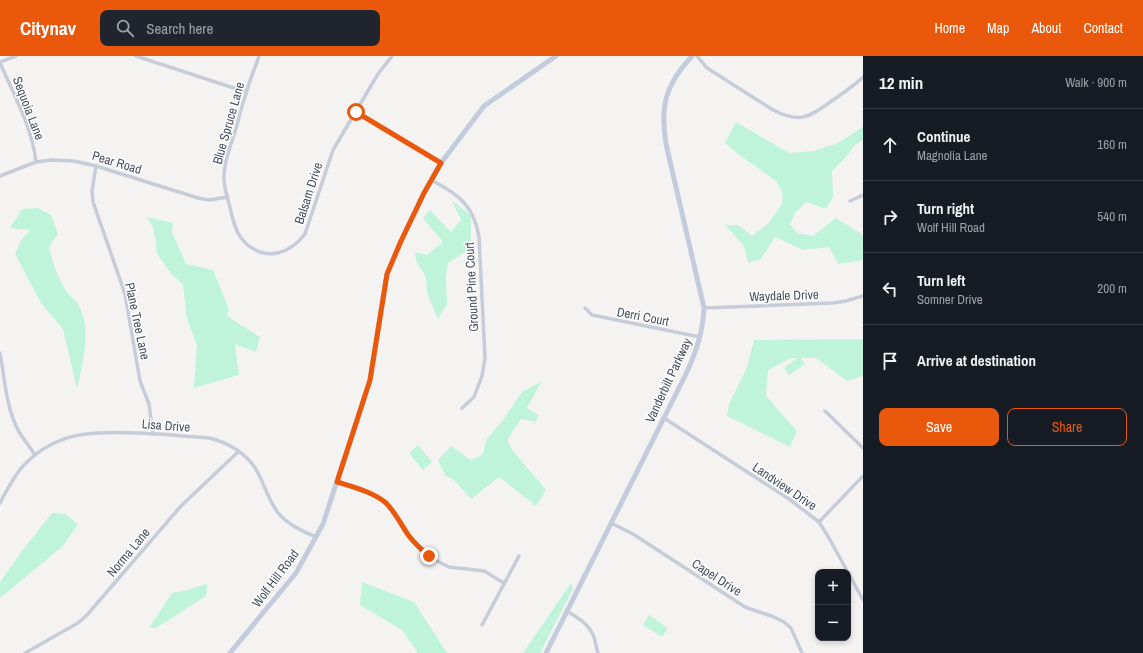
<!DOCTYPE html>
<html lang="en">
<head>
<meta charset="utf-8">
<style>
  body { margin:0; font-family:"Archivo Narrow",sans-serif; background:#20242c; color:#f1f3f6 }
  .controls { position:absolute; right:12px; bottom:12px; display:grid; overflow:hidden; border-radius:8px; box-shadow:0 2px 6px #0003 }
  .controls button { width:36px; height:36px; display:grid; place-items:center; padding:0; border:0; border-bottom:1px solid #363941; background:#171b24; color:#f1f3f6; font:20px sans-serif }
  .stop { position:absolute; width:12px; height:12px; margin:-9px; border:3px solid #ea580c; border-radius:50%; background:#fff }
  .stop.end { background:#ea580c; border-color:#fff; box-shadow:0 1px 4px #0008 }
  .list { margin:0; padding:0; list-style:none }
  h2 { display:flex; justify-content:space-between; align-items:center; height:52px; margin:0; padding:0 16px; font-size:17px }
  h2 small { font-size:13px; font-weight:400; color:#9ea1a6 }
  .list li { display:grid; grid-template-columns:26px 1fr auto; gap:12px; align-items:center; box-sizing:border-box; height:72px; padding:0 16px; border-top:1px solid #363941 }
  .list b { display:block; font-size:15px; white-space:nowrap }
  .list p { margin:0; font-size:13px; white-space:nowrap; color:#9ea1a6 }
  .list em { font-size:13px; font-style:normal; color:#9ea1a6 }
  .actions { display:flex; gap:8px; padding:12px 16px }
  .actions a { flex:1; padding:9px 0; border:1px solid #ea580c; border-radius:8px; text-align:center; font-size:14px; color:#ea580c }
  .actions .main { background:#ea580c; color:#fff }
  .icon { flex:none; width:22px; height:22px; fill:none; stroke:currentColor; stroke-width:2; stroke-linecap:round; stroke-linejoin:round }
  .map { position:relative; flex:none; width:863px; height:597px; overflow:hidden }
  header { display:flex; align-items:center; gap:24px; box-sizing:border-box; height:56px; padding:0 20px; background:#ea580c; color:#fff }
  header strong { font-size:19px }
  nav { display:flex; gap:22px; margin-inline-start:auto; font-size:14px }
  .search { width:280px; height:36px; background:#20242c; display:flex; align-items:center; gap:10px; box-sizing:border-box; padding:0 14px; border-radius:8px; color:#9ea1a6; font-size:15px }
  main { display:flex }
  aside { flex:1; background:#171b24 }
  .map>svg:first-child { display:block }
  .green { fill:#bff4db }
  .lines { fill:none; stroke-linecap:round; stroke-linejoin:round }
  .street { stroke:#c6ccd8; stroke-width:3.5 }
  .secondary { stroke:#c4ccdc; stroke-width:5 }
  .route { stroke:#ea580c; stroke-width:5 }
  .labels { text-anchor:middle; stroke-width:3; stroke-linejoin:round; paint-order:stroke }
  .street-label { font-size:13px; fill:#485262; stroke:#fff }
</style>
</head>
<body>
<header>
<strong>Citynav</strong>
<div class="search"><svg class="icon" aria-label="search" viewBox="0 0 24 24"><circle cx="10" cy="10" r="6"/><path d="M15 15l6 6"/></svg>Search here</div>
<nav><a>Home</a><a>Map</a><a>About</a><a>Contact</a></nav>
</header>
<main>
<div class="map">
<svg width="863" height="597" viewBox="0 0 863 597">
  <rect width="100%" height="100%" fill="#f5f3f2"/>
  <!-- green -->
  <g class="green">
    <path d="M736 66 789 97 814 95 838 87 863 71V84L855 89 846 101 832 115 833 141 826 153 806 146 795 157 790 168 797 177 813 180 836 162 863 179V204L838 208 829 191 803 194 775 181 761 203 748 207 744 190 725 169H738L752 180 768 168 782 148 783 138 776 125 738 98 725 87Z"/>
    <path d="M452 145 471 159V192L448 207 446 220 447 248 438 263 427 237 426 221 416 205 415 196 427 199 443 186 423 162 430 154 451 176 461 164Z"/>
    <path d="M38 152 51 159 58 178 49 191C53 208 57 220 67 236 71 241 78 246 80 252 92 277 82 308 77 333L63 273 41 247 15 198 21 185 30 174 10 172 22 153Z"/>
    <path d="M147 161 173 167 172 176 186 208 213 214 229 253 227 260 260 281 256 296 235 288 239 319 194 332 197 289 187 263 183 229 170 216 157 198 154 173Z"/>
    <path d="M863 283V320L847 325 816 302H801L805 308 789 319 784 312 797 302H791L768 314 766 340 797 375 790 391 727 360 729 348 747 311 754 284Z"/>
    <path d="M542 325 527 352 538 359 536 366 521 363 507 384 513 395 546 434 536 450 499 421 471 443 454 424 445 419 438 404 451 390 471 404 483 398 486 384 503 364 522 336Z"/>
    <path d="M418 389 432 406 423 414 409 397Z"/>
    <path d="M52 457 65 458 78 468 63 490 0 542V526L22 495Z"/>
    <path d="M362 526 414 546 447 597H418L402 574 360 549Z"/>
    <path d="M571 527 573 533 540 597H523Z"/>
    <path d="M207 528 206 540 156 572H149L172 537 183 535Z"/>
    <path d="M649 559 668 572 662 581 643 569Z"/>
  </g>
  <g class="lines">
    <!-- street -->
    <g class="street">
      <path d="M136 0 246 36"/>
      <path d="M259 0C255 13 249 25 246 38 241 52 238 67 233 82 229 94 224 107 224 120 223 132 229 145 231 156 235 174 241 189 260 196 278 202 294 192 305 178L333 94 378 18 392 0"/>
      <path d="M697 0 707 12 773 54C801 68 809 61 833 44 843 37 854 30 863 21"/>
      <path d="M0 6 16 0"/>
      <path d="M0 7C14 39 32 71 36 106"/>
      <path d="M356 56 441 107"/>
      <path d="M96 110 92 135 93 146 125 238 140 325 149 348 153 378"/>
      <path d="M0 120 36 106 51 104 74 105 96 110 198 142 209 144 228 141"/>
      <path d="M431 124C458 138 474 149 479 181L485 302 482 320 474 341 462 352"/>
      <path d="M850 145 863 139"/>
      <path d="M585 252 592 259 700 281"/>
      <path d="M704 252 832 247 846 245 863 240"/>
      <path d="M0 297C5 324 6 352 19 376 24 384 30 391 35 399"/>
      <path d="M825 355 863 392"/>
      <path d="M664 362 789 443 819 466 829 482 863 544"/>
      <path d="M337 425 372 439 385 446 394 456 410 481 418 491 429 501 449 511 484 515 504 527"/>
      <path d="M0 447C7 434 14 419 25 408 57 375 95 375 138 377 162 378 185 380 209 382 228 386 249 399 258 417 265 430 269 446 279 458 289 469 302 475 316 481"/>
      <path d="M819 466 863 420"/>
      <path d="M611 467 633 478 745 551 774 561 784 566 791 572 802 597"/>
      <path d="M567 555C578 562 589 568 594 581 596 587 596 592 598 597"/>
      <path d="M482 569 519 500"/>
      <path d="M25 597 78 567 87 559 181 450 238 396"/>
    </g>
    <!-- secondary -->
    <g class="secondary">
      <path d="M230 597 296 517 323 468 370 324 387 218 401 185 424 137 441 107 484 50 556 0"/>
      <path d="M546 597 686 318C696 296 703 276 704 252L666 88C660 50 665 29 692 0"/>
    </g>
  </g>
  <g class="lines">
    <!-- route -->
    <path class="route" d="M356 56 441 107 424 137 401 185 387 218 370 324 337 426C353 431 373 436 386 447 396 457 401 469 409 480 415 488 422 494 429 500"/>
  </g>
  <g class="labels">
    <!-- street labels -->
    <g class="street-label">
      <text transform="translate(29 52) rotate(69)" y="5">Sequoia Lane</text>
      <text transform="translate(228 67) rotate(-74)" y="5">Blue Spruce Lane</text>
      <text transform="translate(117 106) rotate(17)" y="5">Pear Road</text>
      <text transform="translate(308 137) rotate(-72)" y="5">Balsam Drive</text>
      <text transform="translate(471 231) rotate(-93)" y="5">Ground Pine Court</text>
      <text transform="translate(784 239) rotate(-2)" y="5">Waydale Drive</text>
      <text transform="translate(643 260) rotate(11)" y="5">Derri Court</text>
      <text transform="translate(138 265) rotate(78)" y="5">Plane Tree Lane</text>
      <text transform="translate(668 324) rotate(-65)" y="5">Vanderbilt Parkway</text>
      <text transform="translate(166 369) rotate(4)" y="5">Lisa Drive</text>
      <text transform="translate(785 430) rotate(34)" y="5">Landview Drive</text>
      <text transform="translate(128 496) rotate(-50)" y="5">Norma Lane</text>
      <text transform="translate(717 521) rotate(33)" y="5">Capel Drive</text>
      <text transform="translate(275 522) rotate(-53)" y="5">Wolf Hill Road</text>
    </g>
  </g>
</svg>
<div class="controls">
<button>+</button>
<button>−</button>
</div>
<div class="stop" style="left:356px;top:56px"></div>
<div class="stop end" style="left:429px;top:500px"></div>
</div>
<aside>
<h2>12 min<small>Walk · 900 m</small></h2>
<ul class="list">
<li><svg class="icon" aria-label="ahead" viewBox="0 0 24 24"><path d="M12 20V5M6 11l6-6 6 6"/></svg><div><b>Continue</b><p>Magnolia Lane</p></div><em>160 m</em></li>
<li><svg class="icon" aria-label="right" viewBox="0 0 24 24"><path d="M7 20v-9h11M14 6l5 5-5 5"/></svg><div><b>Turn right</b><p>Wolf Hill Road</p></div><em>540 m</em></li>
<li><svg class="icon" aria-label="left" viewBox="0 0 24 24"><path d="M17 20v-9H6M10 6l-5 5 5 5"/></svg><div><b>Turn left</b><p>Somner Drive</p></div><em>200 m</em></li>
<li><svg class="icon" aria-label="arrive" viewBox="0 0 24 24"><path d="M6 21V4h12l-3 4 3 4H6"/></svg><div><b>Arrive at destination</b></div></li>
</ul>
<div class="actions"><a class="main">Save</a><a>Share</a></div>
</aside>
</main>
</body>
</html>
